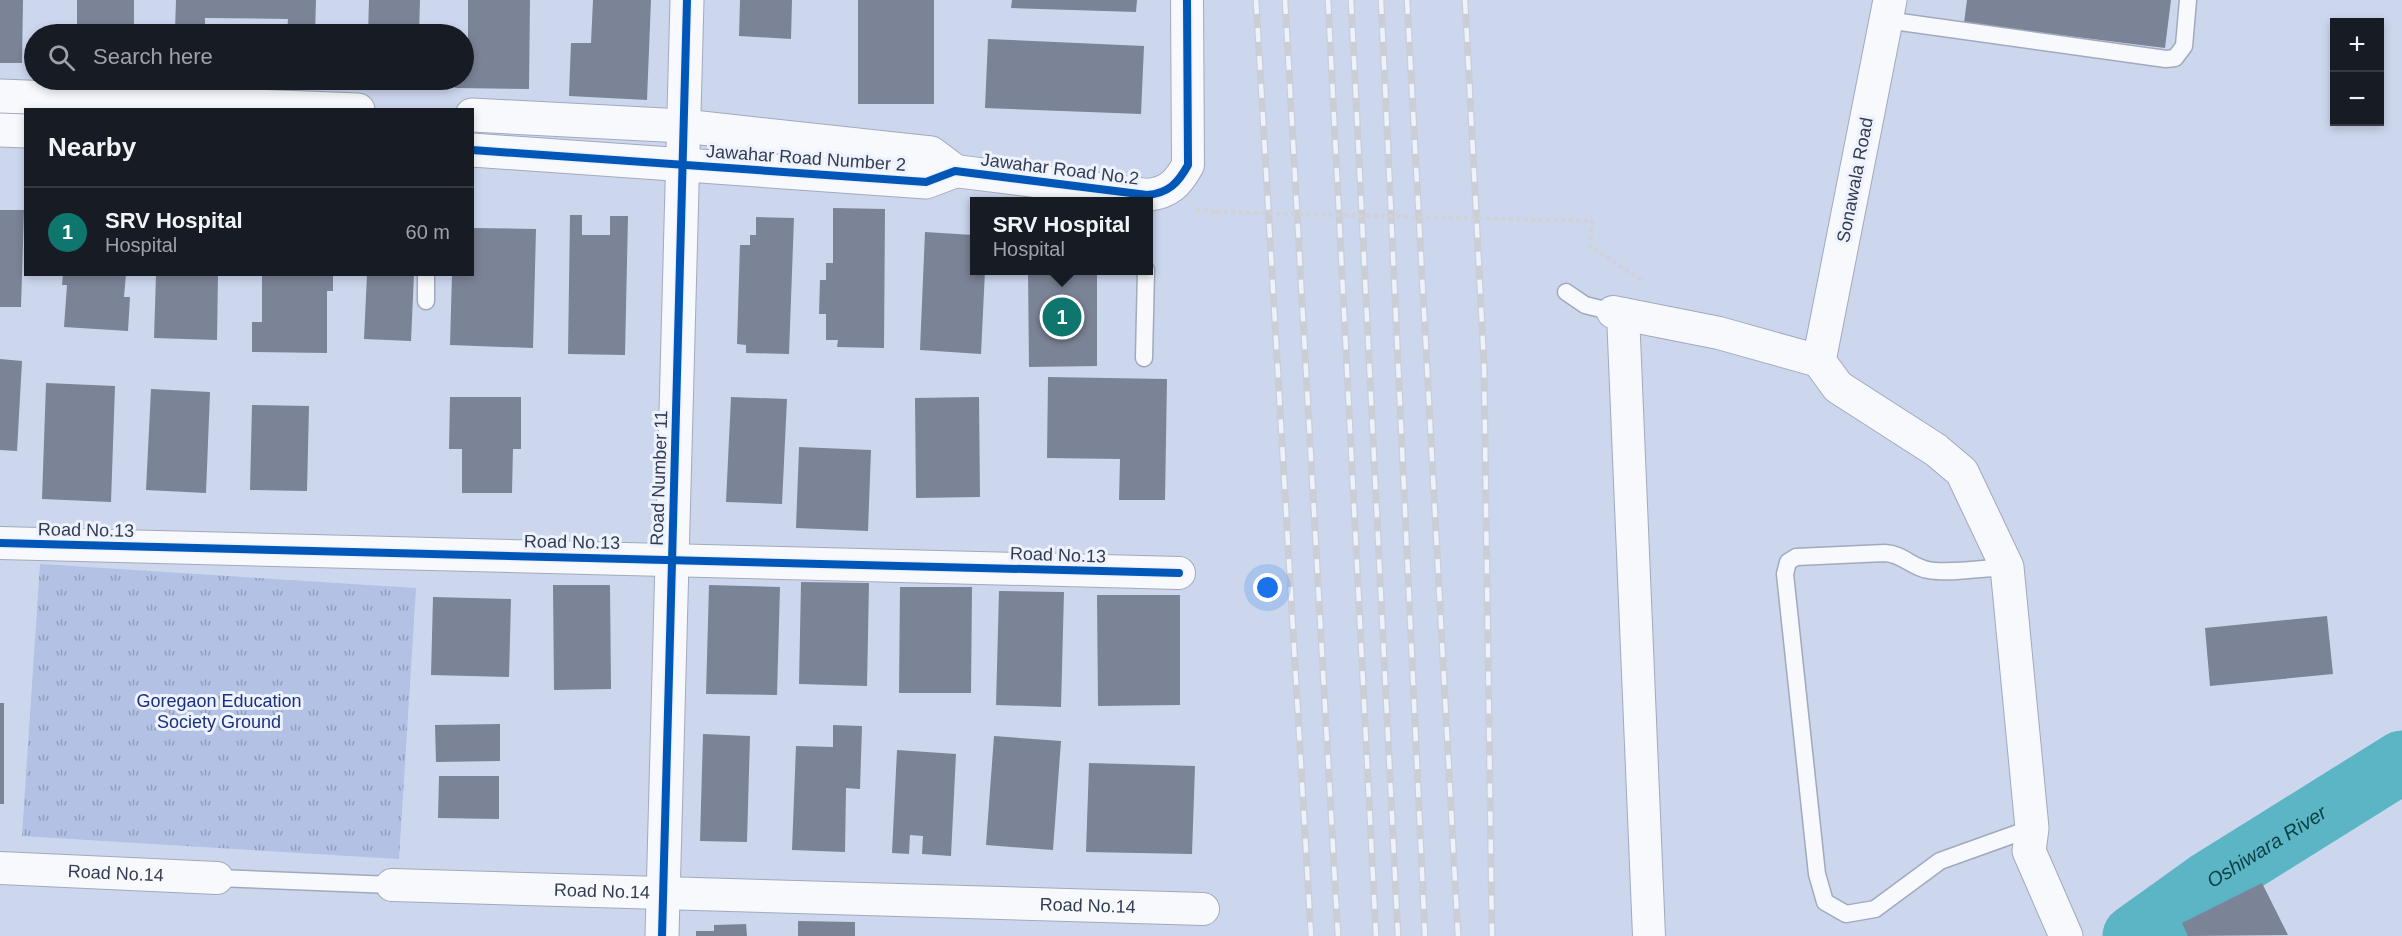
<!DOCTYPE html>
<html lang="en">
<head>
<meta charset="utf-8">
<style>
  body { margin:0; font-family:Arial,sans-serif; background:#242831; color:#f1f3f6 }
  .controls { position:absolute; right:18px; top:18px; display:grid; overflow:hidden; border-radius:0px; box-shadow:0 3px 9px #0003 }
  .controls button { width:54px; height:54px; display:grid; place-items:center; padding:0; border:0; border-bottom:2px solid #363941; background:#171b24; color:#f1f3f6; font:30px sans-serif }
  .you { position:absolute; left:1268px; top:588px; width:21px; height:21px; margin:-15px; border:4px solid #fff; border-radius:50%; background:#1a73e8; box-shadow:0 0 0 9px #1a73e833 }
  .badge { display:grid; place-items:center; width:39px; height:39px; border-radius:50%; background:#0f766e; color:#fff; font-size:20px; font-weight:700 }
  .pin { position:absolute; translate:-50% -50%; border:3px solid #fff; box-shadow:0 2px 6px #0006 }
  .popup { position:absolute; left:970px; top:197px; width:183px; height:78px; box-sizing:border-box; display:grid; place-content:center; border-radius:0px; background:#171b24; filter:drop-shadow(0 2px 4px #0005); font-size:20px; white-space:nowrap; color:#9ea1a6 }
  .popup b { font-size:22px; color:#f1f3f6 }
  .popup::after { content:''; position:absolute; left:50%; top:100%; margin-left:-12px; border:12px solid transparent; border-top-color:#171b24 }
  .list { margin:0; padding:0; list-style:none }
  h2 { display:flex; justify-content:space-between; align-items:center; height:78px; margin:0; padding:0 24px; font-size:26px }
  h2 small { font-size:20px; font-weight:400; color:#9ea1a6 }
  .list li { display:grid; grid-template-columns:39px 1fr auto; gap:18px; align-items:center; box-sizing:border-box; height:90px; padding:0 24px; border-top:2px solid #363941 }
  .list b { display:block; font-size:22px; white-space:nowrap }
  .list p { margin:0; font-size:20px; white-space:nowrap; color:#9ea1a6 }
  .list em { font-size:20px; font-style:normal; color:#9ea1a6 }
  .icon { flex:none; width:33px; height:33px; fill:none; stroke:currentColor; stroke-width:2; stroke-linecap:round; stroke-linejoin:round }
  .map { position:relative; flex:none; width:2402px; height:936px; overflow:hidden }
  .search { position:absolute; background:#171b24; box-shadow:0 3px 9px #0003; left:24px; top:24px; width:450px; height:66px; display:flex; align-items:center; gap:15px; box-sizing:border-box; padding:0 21px; border-radius:33px; color:#9ea1a6; font-size:22px }
  .panel { position:absolute; background:#171b24; box-shadow:0 3px 9px #0003; left:24px; top:108px; width:450px; height:168px; border-radius:0px }
  .map>svg:first-child { display:block }
  .grass { fill:url(#grass-tufts) }
  .lines { fill:none; stroke-linecap:round; stroke-linejoin:round }
  .river { stroke:#5bb5c5; stroke-width:63 }
  .building { fill:#7b8396 }
  .lane-casing { stroke:#a1a9bd; stroke-width:19 }
  .street-casing { stroke:#a1a9bd; stroke-width:34 }
  .secondary-casing { stroke:#a1a9bd; stroke-width:35 }
  .path { stroke:#cfd2d9; stroke-width:4; stroke-dasharray:4.5 3; stroke-linecap:butt }
  .lane { stroke:#f7f9fc; stroke-width:16 }
  .street { stroke:#f7f9fc; stroke-width:32 }
  .secondary { stroke:#f7f9fc; stroke-width:33 }
  .rail-casing { stroke:#cbced5; stroke-width:7 }
  .rail { stroke:#edf2fd; stroke-width:4.5; stroke-dasharray:14; stroke-linecap:butt }
  .path-bridge { stroke:#cfd2d9; stroke-width:4; stroke-dasharray:4.5 3; stroke-linecap:butt }
  .cycleway-casing { stroke:#edf2fd; stroke-width:11 }
  .cycleway { stroke:#0057b8; stroke-width:8 }
  .labels { text-anchor:middle; stroke-width:6; stroke-linejoin:round; paint-order:stroke }
  .street-label { font-size:18px; fill:#333c52; stroke:#edf2fd }
  .park-label { font-size:18px; fill:#1a317e; stroke:#edf2fd }
  .water-label { font-size:20px; font-style:italic; fill:#083f45; stroke:#edf2fd }
</style>
</head>
<body>
<div class="map">
<svg width="2402" height="936" viewBox="0 0 2402 936">
  <defs>
    <pattern id="grass-tufts" width="24" height="20" patternUnits="userSpaceOnUse" patternTransform="scale(1.5)"><rect width="24" height="20" fill="#b2c1e4"/><path d="M3 7l-1-3M5 7V3M7 7l1-3M15 17l-1-3M17 17v-4M19 17l1-3" fill="none" stroke="#919ebb"/></pattern>
  </defs>
  <rect width="100%" height="100%" fill="#ccd7ee"/>
  <!-- grass -->
  <path class="grass" d="M40 564 416 588 399 859 22 836Z"/>
  <g class="lines">
    <!-- river -->
    <path class="river" id="s1" d="M2134 936 2208 883 2402 762"/>
  </g>
  <!-- building -->
  <g class="building">
    <path d="M0 0H23L22 63H0Z"/>
    <rect x="77" y="0" width="57" height="34"/>
    <path d="M176 0H316L315 34H287L288 19 205 18V31L175 30Z"/>
    <path d="M369 0H420L419 34H368Z"/>
    <path d="M468 0H530L529 89 455 88V80H464V48H468Z"/>
    <path d="M593 0H651L647 100 569 96 571 43H591Z"/>
    <path d="M740 0H792L791 39 739 36Z"/>
    <rect x="858" y="0" width="76" height="104"/>
    <path d="M1012 0H1137L1136 12 1011 8Z"/>
    <path d="M1967 0H2171L2165 48 1964 23Z"/>
    <path d="M988 39 1144 46 1141 114 985 108Z"/>
    <path d="M833 208 885 209 884 348 837 347 838 340H826V314H819L820 280H826V263H833Z"/>
    <path d="M0 210H24L21 307H0Z"/>
    <path d="M570 215H582V235H610V216H628L625 355 568 354Z"/>
    <path d="M756 217 794 218 789 354 746 353V345L737 344 740 245H750V235H756Z"/>
    <path d="M472 228 536 229 533 348 450 345 452 274H472Z"/>
    <path d="M925 232 973 235 972 270 985 271 981 354 920 350Z"/>
    <path d="M1028 270H1097V366L1029 367Z"/>
    <path d="M63 274H126L124 297H130L128 331 64 327 67 285H62Z"/>
    <path d="M156 274H218L217 340 154 338Z"/>
    <path d="M262 274H333V291H327V353L252 352V322H262Z"/>
    <path d="M367 274H414L411 341 364 339Z"/>
    <path d="M0 359 22 361 17 451 0 450Z"/>
    <path d="M1048 377 1167 379 1165 500H1119L1120 459 1047 458Z"/>
    <path d="M46 383 115 386 111 502 42 499Z"/>
    <path d="M151 389 210 392 206 493 146 490Z"/>
    <path d="M450 397H521V449H513L512 493H462V449H449Z"/>
    <path d="M731 397 787 399 782 504 726 502Z"/>
    <path d="M979 397 980 497 916 498 915 398Z"/>
    <path d="M252 405 309 406 307 491 250 490Z"/>
    <path d="M799 447 871 450 868 531 796 528Z"/>
    <path d="M801 582 869 583 867 686 799 684Z"/>
    <path d="M553 585H610L611 689 554 690Z"/>
    <path d="M709 585 780 587 777 695 706 694Z"/>
    <path d="M900 587H972L971 693H899Z"/>
    <path d="M999 591 1064 592 1061 707 996 705Z"/>
    <path d="M1097 595H1180V705L1098 706Z"/>
    <path d="M433 597 511 599 509 677 431 675Z"/>
    <path d="M2327 616 2333 674 2210 686 2205 628Z"/>
    <rect x="0" y="703" width="4" height="101"/>
    <path d="M500 724V761L436 762 435 725Z"/>
    <path d="M833 725 862 726 860 789 846 788 845 852 792 850 796 746 833 747Z"/>
    <path d="M703 734 750 736 747 842 700 841Z"/>
    <path d="M994 736 1061 741 1053 850 986 845Z"/>
    <path d="M897 750 956 754 951 856 922 854 923 836 910 835 909 854 892 853Z"/>
    <path d="M1089 763 1195 766 1192 854 1086 852Z"/>
    <path d="M439 776H499V819L438 818Z"/>
    <path d="M2262 883 2288 935 2188 936 2182 923Z"/>
    <path d="M798 921 855 922V936H798Z"/>
    <path d="M746 924 747 936H696V931H714V925Z"/>
  </g>
  <g class="lines">
    <!-- lane casing -->
    <g class="lane-casing">
      <g id="lane">
        <path d="M1886 20 2166 59 2175 58 2184 46 2188 0"/>
        <path d="M1566 292 1585 305 1613 312"/>
        <path d="M426 301V274"/>
        <path d="M1144 358 1146 270"/>
        <path d="M2007 567C1984 568 1949 574 1928 570 1911 567 1903 554 1885 553L1796 557 1788 562 1785 574 1817 874 1825 902 1846 914 1875 909 1940 861 2032 828"/>
        <path d="M217 878 392 885"/>
      </g>
    </g>
    <!-- street casing -->
    <g class="street-casing">
      <g id="street">
        <path d="M955 171 1147 195C1169 193 1178 183 1188 165L1187 0"/>
        <path d="M1613 312 1719 333 1819 361"/>
        <path d="M1623 314 1649 936"/>
        <path d="M0 543 1179 573"/>
        <path id="s2" d="M0 868 217 878"/>
        <path id="s3" d="M392 885 1203 909"/>
      </g>
    </g>
    <!-- secondary casing -->
    <g class="secondary-casing">
      <g id="secondary">
        <path d="M1890 0 1819 361 1838 387 1936 450 1962 472 2007 567 2032 828 2029 851 2066 936"/>
        <path d="M0 96 358 110"/>
        <path d="M472 115 683 126 931 153 955 171"/>
        <path d="M0 130 26 131"/>
        <path d="M472 150 926 182 955 171"/>
        <path d="M662 936 687 0"/>
      </g>
    </g>
    <!-- path -->
    <g class="path">
      <path d="M1196 209 1216 212"/>
      <path d="M1592 221 1590 246 1644 282"/>
    </g>
    <!-- lane -->
    <use href="#lane" class="lane"/>
    <!-- street -->
    <use href="#street" class="street"/>
    <!-- secondary -->
    <use href="#secondary" class="secondary"/>
    <!-- rail casing -->
    <g class="rail-casing">
      <g id="rail">
        <path d="M1256 0 1311 936"/>
        <path d="M1285 0 1338 936"/>
        <path d="M1328 0 1376 936"/>
        <path d="M1351 0 1398 936"/>
        <path d="M1381 0 1425 936"/>
        <path d="M1407 0 1458 936"/>
        <path d="M1465 0 1484 364 1492 936"/>
      </g>
    </g>
    <!-- rail -->
    <use href="#rail" class="rail"/>
    <!-- path-bridge -->
    <path class="path-bridge" d="M1216 212 1592 221"/>
    <!-- cycleway casing -->
    <g class="cycleway-casing">
      <g id="cycleway">
        <path d="M472 150 926 182 955 171 1147 195C1169 193 1178 183 1188 165L1187 0"/>
        <path d="M0 543 1179 573"/>
        <path d="M662 936 687 0"/>
      </g>
    </g>
    <!-- cycleway -->
    <use href="#cycleway" class="cycleway"/>
  </g>
  <g class="labels">
    <!-- street labels -->
    <g class="street-label">
      <text transform="translate(806 158) rotate(4)" y="6">Jawahar Road Number 2</text>
      <text transform="translate(1060 169) rotate(7)" y="6">Jawahar Road No.2</text>
      <text transform="translate(1855 180) rotate(-79)" y="6">Sonawala Road</text>
      <text transform="translate(659 478) rotate(-88)" y="6">Road Number 11</text>
      <text transform="translate(86 530) rotate(1)" y="6">Road No.13</text>
      <text transform="translate(572 542) rotate(1)" y="6">Road No.13</text>
      <text transform="translate(1058 555) rotate(2)" y="6">Road No.13</text>
      <text dy="6" stroke="none"><textPath href="#s2" startOffset="116">Road No.14</textPath></text>
      <text dy="6" stroke="none"><textPath href="#s3" startOffset="210">Road No.14</textPath></text>
      <text dy="6" stroke="none"><textPath href="#s3" startOffset="696">Road No.14</textPath></text>
    </g>
    <!-- park labels -->
    <g class="park-label">
      <text x="219" y="707">Goregaon Education<tspan x="219" dy="21">Society Ground</tspan></text>
    </g>
    <!-- water labels -->
    <g class="water-label">
      <text dy="7" stroke="none"><textPath href="#s1" startOffset="160">Oshiwara River</textPath></text>
    </g>
  </g>
</svg>
<div class="controls">
<button>+</button>
<button>−</button>
</div>
<div class="you"></div>
<div class="pin badge" style="left:1062px;top:317px">1</div>
<div class="popup"><b>SRV Hospital</b>Hospital</div>
<div class="search"><svg class="icon" aria-label="search" viewBox="0 0 24 24"><circle cx="10" cy="10" r="6"/><path d="M15 15l6 6"/></svg>Search here</div>
<section class="panel">
<h2>Nearby<small></small></h2>
<ul class="list">
<li><span class="badge">1</span><div><b>SRV Hospital</b><p>Hospital</p></div><em>60 m</em></li>
</ul>
</section>
</div>
</body>
</html>
